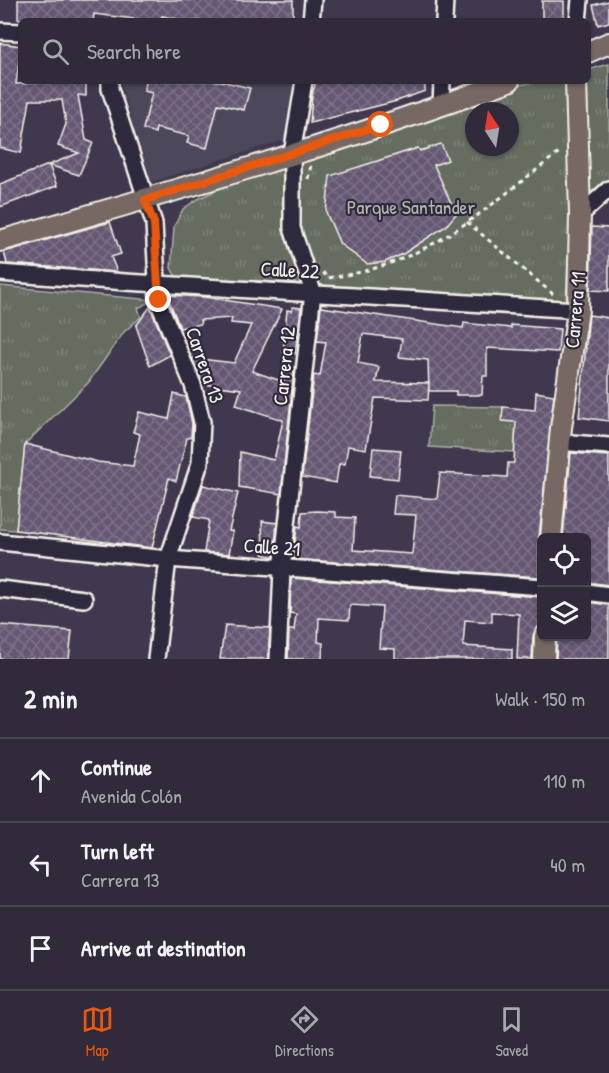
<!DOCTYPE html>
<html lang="en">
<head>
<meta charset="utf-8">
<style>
  body { margin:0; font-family:"Patrick Hand",sans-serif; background:#3c3645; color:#f1f3f6 }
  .controls { position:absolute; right:18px; bottom:18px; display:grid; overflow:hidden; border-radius:9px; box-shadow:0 2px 4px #0004 }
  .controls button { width:54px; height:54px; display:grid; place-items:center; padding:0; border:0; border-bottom:2px solid #4b4654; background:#302a3a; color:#f1f3f6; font:30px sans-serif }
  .compass { position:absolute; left:465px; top:102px; width:54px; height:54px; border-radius:50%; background:#302a3a; box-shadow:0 2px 4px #0004; rotate:348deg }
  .stop { position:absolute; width:18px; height:18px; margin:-14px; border:4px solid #ea580c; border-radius:50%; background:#fff }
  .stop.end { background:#ea580c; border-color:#fff; box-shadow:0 2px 6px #0008 }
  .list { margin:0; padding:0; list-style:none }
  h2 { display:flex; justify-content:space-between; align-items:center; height:78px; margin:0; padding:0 24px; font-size:26px }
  h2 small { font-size:20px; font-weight:400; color:#a8a7af }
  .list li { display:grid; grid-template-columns:39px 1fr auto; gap:18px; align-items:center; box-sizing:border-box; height:84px; padding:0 24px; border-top:2px solid #4b4654 }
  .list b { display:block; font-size:22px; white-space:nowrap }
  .list p { margin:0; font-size:20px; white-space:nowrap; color:#a8a7af }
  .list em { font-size:20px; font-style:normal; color:#a8a7af }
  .icon { flex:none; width:33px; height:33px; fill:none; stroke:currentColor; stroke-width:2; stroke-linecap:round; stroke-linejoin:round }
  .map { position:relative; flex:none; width:609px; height:659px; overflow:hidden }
  .search { position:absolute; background:#302a3a; box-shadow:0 2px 4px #0004; left:18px; right:18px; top:18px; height:66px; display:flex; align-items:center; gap:15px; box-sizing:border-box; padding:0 21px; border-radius:9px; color:#a8a7af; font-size:22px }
  .sheet { height:330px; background:#302a3a }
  nav { display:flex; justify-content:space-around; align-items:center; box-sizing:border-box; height:84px; border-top:2px solid #4b4654; background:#302a3a; font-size:16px; color:#a8a7af }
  nav a { display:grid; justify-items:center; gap:3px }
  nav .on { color:#ea580c }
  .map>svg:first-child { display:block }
  .built { fill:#4e465c }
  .park { fill:url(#park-tufts); stroke:#acaea4; stroke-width:1.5; fill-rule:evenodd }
  .building { fill:url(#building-cross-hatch); stroke:#f4f1e8; stroke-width:1.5 }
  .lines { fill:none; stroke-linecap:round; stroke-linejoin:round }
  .minor-casing { stroke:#f4f1e8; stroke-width:20 }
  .major-casing { stroke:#f4f1e8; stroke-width:24 }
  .path { stroke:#f4f1e8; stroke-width:3; stroke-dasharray:4.5 4.5; stroke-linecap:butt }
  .minor { stroke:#2f2a3d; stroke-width:15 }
  .major { stroke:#776864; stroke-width:20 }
  .route { stroke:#ea580c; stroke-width:8 }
  .labels { text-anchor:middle; stroke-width:4.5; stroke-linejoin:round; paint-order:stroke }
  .park-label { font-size:20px; fill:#b4b5ab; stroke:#2f2a3d }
  .street-label { font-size:20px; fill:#f4f1e8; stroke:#2f2a3d }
</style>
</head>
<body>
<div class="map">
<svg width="609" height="659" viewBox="0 0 609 659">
  <defs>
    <pattern id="park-tufts" width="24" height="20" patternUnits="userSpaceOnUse" patternTransform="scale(1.5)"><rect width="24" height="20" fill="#656c60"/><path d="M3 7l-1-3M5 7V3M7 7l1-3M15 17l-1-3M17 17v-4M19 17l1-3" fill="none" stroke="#7c8177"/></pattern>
    <pattern id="building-cross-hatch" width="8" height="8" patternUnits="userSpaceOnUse" patternTransform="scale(1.5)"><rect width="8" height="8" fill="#665974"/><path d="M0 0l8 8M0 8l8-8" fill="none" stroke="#7c7188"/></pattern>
  </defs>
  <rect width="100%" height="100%" fill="#40384e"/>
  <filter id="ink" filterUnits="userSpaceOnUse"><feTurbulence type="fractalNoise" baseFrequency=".0167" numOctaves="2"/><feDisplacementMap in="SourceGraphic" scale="12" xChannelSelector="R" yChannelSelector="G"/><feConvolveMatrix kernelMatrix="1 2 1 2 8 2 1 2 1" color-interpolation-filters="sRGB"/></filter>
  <g filter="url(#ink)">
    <!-- built -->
    <path class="built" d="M120 81H295L293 137 151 182Z"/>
    <!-- park -->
    <g class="park">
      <path d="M609 64V183L570 221 566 304 179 282 171 268 174 227 183 209 198 199 292 154 464 98 537 81H588V70ZM474 111H510V147H474Z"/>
      <path d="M0 286 153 300 138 308 141 317 124 332 88 383 25 444 16 530 0 529Z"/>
      <path d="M432 406 503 407 502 421 516 422 514 452 429 447Z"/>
    </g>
    <!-- building -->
    <g class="building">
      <path d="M18 0H293V21H187L162 16 161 21H151L94 14 93 21 18 19Z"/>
      <rect x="542" y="1" width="22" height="20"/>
      <path d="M609 1V22L598 25 593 5Z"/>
      <path d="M0 43 21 46 16 84 86 81V96L78 95 86 140 93 143 79 175 49 165 57 186 0 207V184L79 153 58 146 66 124 62 100H30L21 153 0 148Z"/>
      <path d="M146 81H221L250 88 244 110 218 104 207 148 187 143 189 136 156 128 155 133 143 129 152 93 144 91Z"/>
      <path d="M316 81H425V91L397 101 310 123 312 95Z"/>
      <path d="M441 144 448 160 434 165 456 214 446 226 403 254 385 262 367 264 340 244 326 212 330 176 418 148 420 151Z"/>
      <path d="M110 222 121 254 111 257 117 272 7 264 4 252Z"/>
      <path d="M592 227 609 228V291L590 290Z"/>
      <path d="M167 295 204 297 282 309 252 371 284 382 286 369 294 371 281 494 239 487 240 452 274 460 283 420 236 405 241 389 203 384 192 358 234 363 251 325 231 323 232 318 200 320 201 324 180 328Z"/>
      <path d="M150 307 170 355 150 366 136 326Z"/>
      <path d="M292 307 301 308 295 354 283 353 287 310 292 311Z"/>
      <path d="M321 307 463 328 464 323 511 328V325L560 329 558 352 487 348V376H483L482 395H456V391H429L428 360 399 357 402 339 363 334 358 363 379 367 376 382 429 383 428 400 375 398 366 449 348 446 345 464H339L336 483 302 477 314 375 320 376 326 342 317 341Z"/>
      <path d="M589 315 609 318V421L579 417Z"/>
      <path d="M536 392 554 395 539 537V577L293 559 297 526 301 527 302 512 317 511 336 512V517L355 518 353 550 412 554 416 515 393 514 395 495 437 499 440 473 507 477 508 463H514L516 422 502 421 503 407 535 410Z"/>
      <path d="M174 394 186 397 192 423 191 437 187 438 176 481 169 478 152 548 16 530 25 444 98 462 133 466 140 434 133 432 139 412 169 419Z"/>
      <path d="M373 448 401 450 398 479 370 476Z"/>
      <path d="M571 453 609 456V585L586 582V537H563Z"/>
      <path d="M203 485 238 493 229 531H233L229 554 204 552 209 520 193 517Z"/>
      <path d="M262 521 277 523 274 557 263 554Z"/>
      <path d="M291 578 541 597 539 626 533 635 532 659H517L519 614 492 612V622L465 620 463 646 512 649V659H395V649L379 648 382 607 350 605 349 620 319 618 318 642 323 643 322 659H288L289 630H294L296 614 290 613Z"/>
      <path d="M586 602 609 605V659H556L557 636H586Z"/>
      <path d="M0 625 72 631 69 659H0Z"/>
      <path d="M225 625 270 628 268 659H220Z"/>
    </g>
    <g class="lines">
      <!-- minor casing -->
      <g class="minor-casing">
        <g id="minor">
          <path d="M311 21 313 0"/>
          <path d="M444 21 445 0"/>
          <path d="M578 21 580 0"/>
          <path d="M0 31 21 32"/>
          <path d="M110 81V89L154 223 158 301 193 385 202 422 200 463 168 559 156 659"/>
          <path d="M441 107 442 81"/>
          <path d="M580 215 609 189"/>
          <path d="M0 273C193 288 386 297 578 310"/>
          <path d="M559 442 609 446"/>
          <path d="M0 542 168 559 542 587"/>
          <path d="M0 589 84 599"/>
          <path d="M586 592 609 595"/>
          <path d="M278 659 282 569 313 292 292 228V154L304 81"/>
        </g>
      </g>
      <!-- major casing -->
      <g class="major-casing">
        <g id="major">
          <path d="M588 52 609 43"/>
          <path d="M0 241C171 192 342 143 509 81"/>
          <path d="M551 538 561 428 578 310 580 215 576 81"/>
          <path d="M544 659 545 636"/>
        </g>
      </g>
      <!-- path -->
      <g class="path">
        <path d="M308 179 311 165"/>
        <path d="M467 222 553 294"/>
        <path d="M323 272 327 278C428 266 484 209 561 151"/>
      </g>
      <!-- minor -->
      <use href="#minor" class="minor"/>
      <!-- major -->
      <use href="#major" class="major"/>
    </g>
  </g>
  <g class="lines" filter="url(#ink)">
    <!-- route -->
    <path class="route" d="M159 300 154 223 145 200 381 125"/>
  </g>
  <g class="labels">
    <!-- park labels -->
    <g class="park-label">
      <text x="411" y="214">Parque Santander</text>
    </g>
    <!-- street labels -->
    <g class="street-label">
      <text transform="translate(290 270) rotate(3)" y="7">Calle 22</text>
      <text transform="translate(575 310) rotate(-85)" y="7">Carrera 11</text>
      <text transform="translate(205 365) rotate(71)" y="7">Carrera 13</text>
      <text transform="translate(284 366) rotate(-84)" y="7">Carrera 12</text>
      <text transform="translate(272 547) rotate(4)" y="7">Calle 21</text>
    </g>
  </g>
</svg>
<div class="controls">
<button><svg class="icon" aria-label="locate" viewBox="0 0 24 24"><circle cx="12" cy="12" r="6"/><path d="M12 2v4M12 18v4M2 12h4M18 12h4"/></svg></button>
<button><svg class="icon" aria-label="layers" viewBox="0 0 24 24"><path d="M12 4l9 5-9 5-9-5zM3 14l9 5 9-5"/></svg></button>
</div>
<svg class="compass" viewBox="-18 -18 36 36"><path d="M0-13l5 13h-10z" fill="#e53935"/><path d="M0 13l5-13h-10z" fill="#a8a7af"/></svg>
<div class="stop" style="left:381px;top:125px"></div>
<div class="stop end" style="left:159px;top:300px"></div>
<div class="search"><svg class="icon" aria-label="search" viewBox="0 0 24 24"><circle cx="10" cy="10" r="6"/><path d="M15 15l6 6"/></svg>Search here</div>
</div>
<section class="sheet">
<h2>2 min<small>Walk · 150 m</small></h2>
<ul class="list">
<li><svg class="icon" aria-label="ahead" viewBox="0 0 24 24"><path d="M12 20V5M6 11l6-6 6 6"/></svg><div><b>Continue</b><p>Avenida Colón</p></div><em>110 m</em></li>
<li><svg class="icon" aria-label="left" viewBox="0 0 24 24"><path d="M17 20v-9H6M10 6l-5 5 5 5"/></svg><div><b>Turn left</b><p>Carrera 13</p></div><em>40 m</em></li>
<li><svg class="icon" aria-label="arrive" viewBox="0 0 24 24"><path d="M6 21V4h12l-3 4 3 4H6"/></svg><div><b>Arrive at destination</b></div></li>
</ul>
</section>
<nav>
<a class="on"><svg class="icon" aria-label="map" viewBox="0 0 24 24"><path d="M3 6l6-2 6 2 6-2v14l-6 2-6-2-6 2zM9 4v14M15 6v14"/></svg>Map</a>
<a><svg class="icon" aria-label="directions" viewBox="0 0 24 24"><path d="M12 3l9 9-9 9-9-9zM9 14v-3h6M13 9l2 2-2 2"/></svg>Directions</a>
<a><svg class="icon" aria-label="saved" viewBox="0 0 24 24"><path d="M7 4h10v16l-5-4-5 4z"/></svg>Saved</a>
</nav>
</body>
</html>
